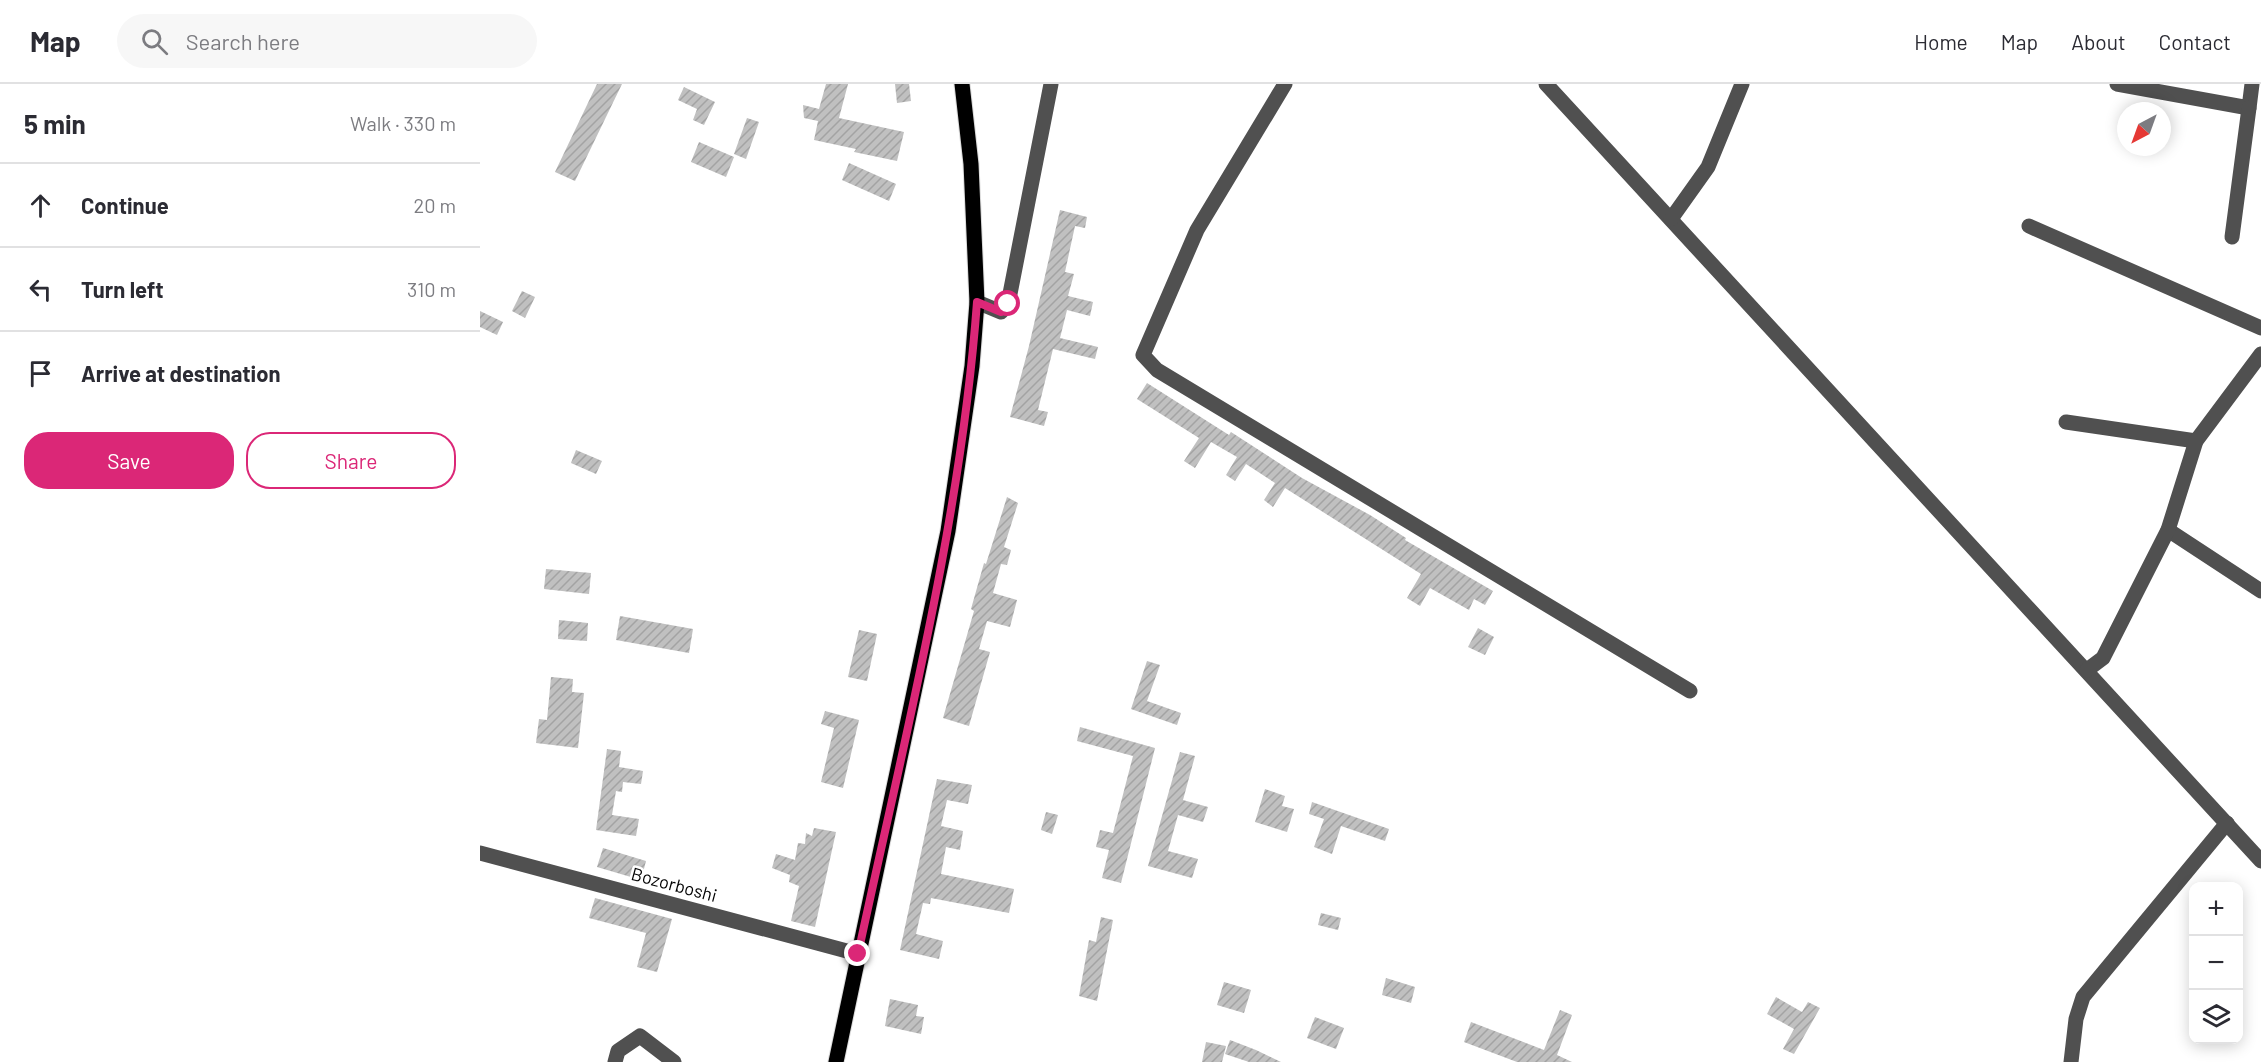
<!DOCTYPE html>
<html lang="en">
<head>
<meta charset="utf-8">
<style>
  body { margin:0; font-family:Barlow,sans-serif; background:#f7f7f7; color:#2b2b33 }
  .controls { position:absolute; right:18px; bottom:18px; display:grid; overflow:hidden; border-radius:12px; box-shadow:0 3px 15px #0003 }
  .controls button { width:54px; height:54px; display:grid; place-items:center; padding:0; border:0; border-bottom:2px solid #e1e1e2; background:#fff; color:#2b2b33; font:30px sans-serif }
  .compass { position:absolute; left:1637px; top:18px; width:54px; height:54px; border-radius:50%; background:#fff; box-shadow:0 3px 15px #0003; rotate:221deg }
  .stop { position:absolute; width:18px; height:18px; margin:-14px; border:4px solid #db2777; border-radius:50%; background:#fff }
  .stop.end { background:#db2777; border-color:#fff; box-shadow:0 2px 6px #0008 }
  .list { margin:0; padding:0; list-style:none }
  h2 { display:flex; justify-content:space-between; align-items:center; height:78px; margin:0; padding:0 24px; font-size:26px }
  h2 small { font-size:20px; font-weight:400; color:#7c7c81 }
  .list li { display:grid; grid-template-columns:39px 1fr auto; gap:18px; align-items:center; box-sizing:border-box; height:84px; padding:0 24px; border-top:2px solid #e1e1e2 }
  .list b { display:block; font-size:22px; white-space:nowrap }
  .list em { font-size:20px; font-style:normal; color:#7c7c81 }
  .actions { display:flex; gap:12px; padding:18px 24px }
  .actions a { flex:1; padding:14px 0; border:2px solid #db2777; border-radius:24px; text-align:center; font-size:21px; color:#db2777 }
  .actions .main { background:#db2777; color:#fff }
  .icon { flex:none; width:33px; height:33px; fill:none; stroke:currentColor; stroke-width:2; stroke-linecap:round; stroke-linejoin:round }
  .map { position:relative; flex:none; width:1781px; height:978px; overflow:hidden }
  header { display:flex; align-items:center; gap:36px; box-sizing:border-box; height:84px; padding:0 30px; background:#fff; border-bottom:2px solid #e1e1e2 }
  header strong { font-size:28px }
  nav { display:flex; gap:33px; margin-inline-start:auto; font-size:21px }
  .search { width:420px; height:54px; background:#f7f7f7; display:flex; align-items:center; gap:15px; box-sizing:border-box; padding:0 21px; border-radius:33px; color:#7c7c81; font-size:22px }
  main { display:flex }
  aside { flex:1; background:#fff }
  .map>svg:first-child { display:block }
  .building { fill:url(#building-hatch) }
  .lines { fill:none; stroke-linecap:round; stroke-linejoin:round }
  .major-casing { stroke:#dbdbdb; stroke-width:17 }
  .minor { stroke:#505050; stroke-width:15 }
  .major { stroke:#000; stroke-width:15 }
  .route { stroke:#db2777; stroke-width:8 }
  .labels { text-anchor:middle; stroke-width:5; stroke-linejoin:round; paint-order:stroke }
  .street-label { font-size:18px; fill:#000; stroke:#fff }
</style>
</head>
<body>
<header>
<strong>Map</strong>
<div class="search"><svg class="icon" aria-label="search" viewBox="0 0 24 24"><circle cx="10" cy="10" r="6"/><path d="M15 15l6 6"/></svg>Search here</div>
<nav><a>Home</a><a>Map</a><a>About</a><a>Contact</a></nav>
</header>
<main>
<aside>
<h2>5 min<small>Walk · 330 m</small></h2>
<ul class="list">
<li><svg class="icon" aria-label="ahead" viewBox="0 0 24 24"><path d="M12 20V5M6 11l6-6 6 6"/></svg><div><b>Continue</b></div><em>20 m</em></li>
<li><svg class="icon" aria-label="left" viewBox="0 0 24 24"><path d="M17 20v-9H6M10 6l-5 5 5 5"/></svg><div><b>Turn left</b></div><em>310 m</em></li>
<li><svg class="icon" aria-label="arrive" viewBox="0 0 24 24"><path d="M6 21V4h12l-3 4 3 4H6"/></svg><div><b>Arrive at destination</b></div></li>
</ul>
<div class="actions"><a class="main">Save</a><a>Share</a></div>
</aside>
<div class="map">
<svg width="1781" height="978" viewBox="0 0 1781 978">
  <defs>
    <pattern id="building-hatch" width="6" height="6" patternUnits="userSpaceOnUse" patternTransform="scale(1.5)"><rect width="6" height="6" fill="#c0c0c0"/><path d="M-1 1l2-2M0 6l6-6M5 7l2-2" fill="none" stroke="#a3a3a3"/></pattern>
  </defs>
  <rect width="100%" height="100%" fill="#fff"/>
  <!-- building -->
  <g class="building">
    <path d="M117 0H142L95 97 75 88Z"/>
    <path d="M346 0H368L359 34 424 48 417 77 374 68 376 65 334 56 338 37 324 34 323 21 339 25Z"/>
    <path d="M415 0H429L431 17 417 19Z"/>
    <path d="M204 3 235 18 224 41 213 36 217 25 198 16Z"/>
    <path d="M267 34 279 38 266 75 254 70Z"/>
    <path d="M219 58 254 73 246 93 211 78Z"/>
    <path d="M369 79 416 100 409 117 362 96Z"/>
    <path d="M580 126 607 133 605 144 595 142 585 188 594 190 588 212 613 218 610 232 587 226 580 254 618 263 615 275 573 265 558 326 568 328 564 342 530 333 549 262Z"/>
    <path d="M42 207 55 213 45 234 32 227Z"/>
    <path d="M0 227 23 238 17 251 0 243Z"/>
    <path d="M667 299 749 351 751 348 822 394 890 431 926 454 925 456 1013 507 1005 521 994 515 989 526 950 504 940 522 927 514 941 490 805 404 793 423 784 416 795 399 766 380 755 397 746 391 757 373 731 358 715 384 704 377 719 354 657 315Z"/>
    <path d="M96 366 122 377 116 390 91 379Z"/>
    <path d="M527 413 538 419 524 463 531 466 527 481 521 480 513 509 537 516 530 543 507 537 499 565 510 568 489 642 463 634 494 527 491 525 504 479 506 480Z"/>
    <path d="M66 485 111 489 109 510 64 505Z"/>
    <path d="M140 532 213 545 209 569 136 556Z"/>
    <path d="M79 536 108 539 107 557 78 555Z"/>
    <path d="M998 544 1014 553 1005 571 988 563Z"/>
    <path d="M379 546 397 550 387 597 368 593Z"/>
    <path d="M667 577 680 581 667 617 701 629 697 641 651 625Z"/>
    <path d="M71 593 93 595 92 608 104 609 98 664 56 659 59 635 67 636Z"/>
    <path d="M345 627 379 636 363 704 341 698 354 644 341 640Z"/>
    <path d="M600 643 675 664 641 799 622 794 629 766 616 763 620 746 633 749 653 672 597 657Z"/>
    <path d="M127 665 141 667 139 683 163 687 161 700 143 698 142 708 136 707 132 731 159 735 156 752 116 746Z"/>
    <path d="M700 668 715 672 703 716 728 723 723 738 698 731 688 767 718 775 712 794 668 782Z"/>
    <path d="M457 695 492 701 488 720 467 716 461 742 483 747 480 766 466 763 461 790 534 805 529 829 451 814 450 820 443 819 436 850 463 857 459 875 420 866Z"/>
    <path d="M785 705 805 712 802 722 814 725 807 748 775 738Z"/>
    <path d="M832 718 909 745 905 757 861 742 852 770 834 763 844 735 829 730Z"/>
    <path d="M566 728 578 731 572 750 561 746Z"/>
    <path d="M334 744 356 748 335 843 311 837 319 802 309 798 310 791 292 784 296 770 315 776 318 759 325 760 326 749 332 752Z"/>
    <path d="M123 764 166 777 161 796 117 783Z"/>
    <path d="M115 814 192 835 177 888 157 883 166 849 109 834Z"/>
    <path d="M841 829 861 834 858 846 838 841Z"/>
    <path d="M621 833 633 836 617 917 599 912 609 856 616 858Z"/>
    <path d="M906 894 935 903 931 919 902 911Z"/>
    <path d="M744 898 771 906 764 929 737 921Z"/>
    <path d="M1296 913 1322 928 1328 918 1340 924 1314 970 1303 965 1314 945 1287 930Z"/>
    <path d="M410 915 438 921 436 932 444 933 441 950 405 942Z"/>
    <path d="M1080 926 1092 931 1077 971 1092 978H1037L984 958 991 938 1064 966Z"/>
    <path d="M835 933 864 944 856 965 827 954Z"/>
    <path d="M750 956 776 966 801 978H769L745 970Z"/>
    <path d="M726 958 746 962 742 978H722Z"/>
  </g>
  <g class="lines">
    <!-- major casing -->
    <g class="major-casing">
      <path id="major" d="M356 978 468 447 492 282 497 218 491 80 482 0"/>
    </g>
    <!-- minor -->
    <g class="minor">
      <path d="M805 0 717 146 663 271 677 286 1210 607"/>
      <path d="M1066 0 1781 777"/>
      <path d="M1637 0 1769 24 1772 0"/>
      <path d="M1191 135 1228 83 1262 0"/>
      <path d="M1549 142 1781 244"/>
      <path d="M1752 153 1769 24"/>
      <path d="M497 218 521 228 528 220 571 0"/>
      <path d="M1586 338 1716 357"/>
      <path d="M1688 446 1781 507"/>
      <path d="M1607 586 1623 574 1688 446 1716 357 1781 270"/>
      <path d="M0 769 378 870"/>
      <path d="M135 978 138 967 160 952 194 978"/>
      <path d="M1591 978 1596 935 1603 913 1747 739"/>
    </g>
    <!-- major -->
    <use href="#major" class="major"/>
  </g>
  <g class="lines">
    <!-- route -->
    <path class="route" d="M378 870C424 656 481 436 497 218L521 228 528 220"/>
  </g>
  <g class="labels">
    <!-- street labels -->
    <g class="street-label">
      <text transform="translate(194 801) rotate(15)" y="6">Bozorboshi</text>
    </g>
  </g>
</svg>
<div class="controls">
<button>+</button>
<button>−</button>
<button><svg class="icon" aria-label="layers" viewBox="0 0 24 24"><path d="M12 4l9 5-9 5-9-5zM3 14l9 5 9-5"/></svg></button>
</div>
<svg class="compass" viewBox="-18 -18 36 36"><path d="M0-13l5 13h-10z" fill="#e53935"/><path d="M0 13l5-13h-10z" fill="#7c7c81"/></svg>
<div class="stop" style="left:528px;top:220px"></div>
<div class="stop end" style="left:378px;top:870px"></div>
</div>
</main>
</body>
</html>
